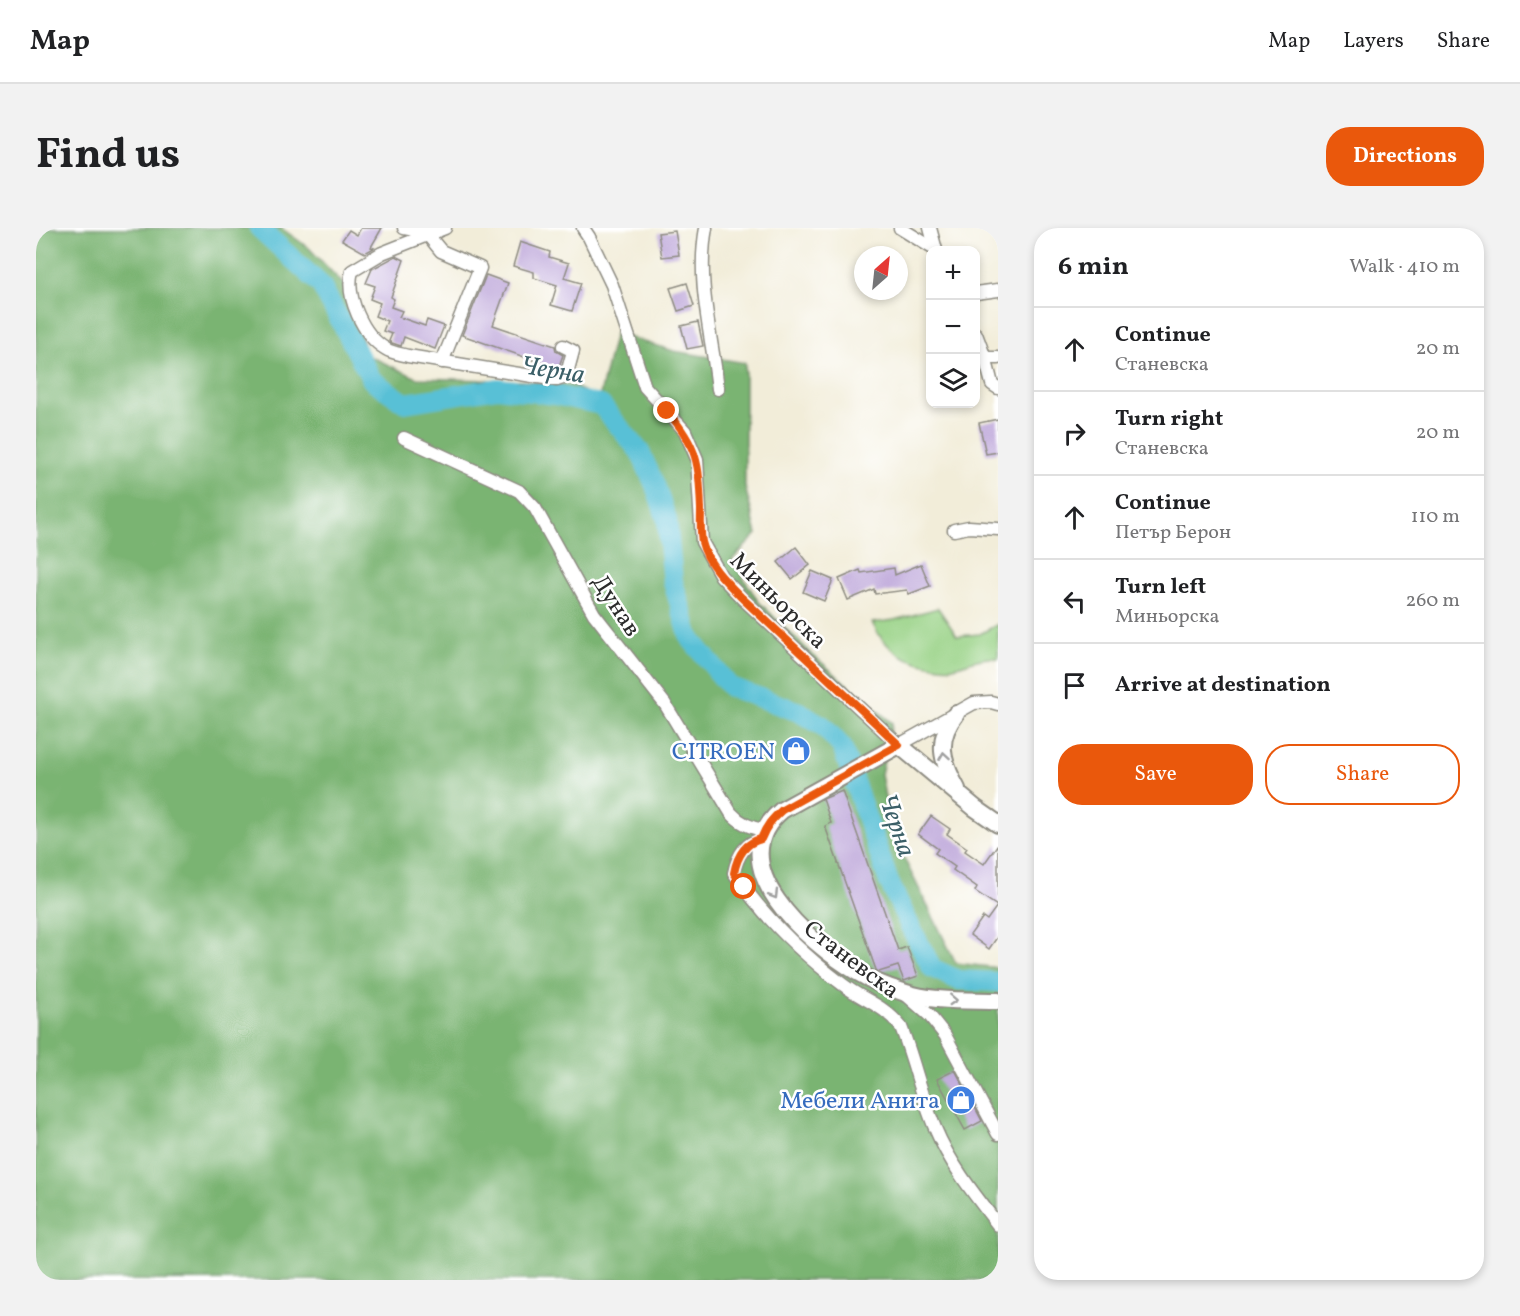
<!DOCTYPE html>
<html lang="en">
<head>
<meta charset="utf-8">
<style>
  body { margin:0; font-family:Vollkorn,serif; background:#f2f2f2; color:#202124 }
  .controls { position:absolute; right:18px; top:18px; display:grid; overflow:hidden; border-radius:12px; box-shadow:0 3px 9px #0003 }
  .controls button { width:54px; height:54px; display:grid; place-items:center; padding:0; border:0; border-bottom:2px solid #e0e0e0; background:#fff; color:#202124; font:30px sans-serif }
  .compass { position:absolute; left:818px; top:18px; width:54px; height:54px; border-radius:50%; background:#fff; box-shadow:0 3px 9px #0003; rotate:27deg }
  .stop { position:absolute; width:18px; height:18px; margin:-14px; border:4px solid #ea580c; border-radius:50%; background:#fff }
  .stop.end { background:#ea580c; border-color:#fff; box-shadow:0 2px 6px #0008 }
  .list { margin:0; padding:0; list-style:none }
  h2 { display:flex; justify-content:space-between; align-items:center; height:78px; margin:0; padding:0 24px; font-size:26px }
  h2 small { font-size:20px; font-weight:400; color:#757577 }
  .list li { display:grid; grid-template-columns:39px 1fr auto; gap:18px; align-items:center; box-sizing:border-box; height:84px; padding:0 24px; border-top:2px solid #e0e0e0 }
  .list b { display:block; font-size:22px; white-space:nowrap }
  .list p { margin:0; font-size:20px; white-space:nowrap; color:#757577 }
  .list em { font-size:20px; font-style:normal; color:#757577 }
  .actions { display:flex; gap:12px; padding:18px 24px }
  .actions a { flex:1; padding:14px 0; border:2px solid #ea580c; border-radius:24px; text-align:center; font-size:21px; color:#ea580c }
  .actions .main { background:#ea580c; color:#fff }
  .icon { flex:none; width:33px; height:33px; fill:none; stroke:currentColor; stroke-width:2; stroke-linecap:round; stroke-linejoin:round }
  .map { position:relative; flex:none; width:962px; height:1052px; overflow:hidden; border-radius:24px }
  header { display:flex; align-items:center; gap:36px; box-sizing:border-box; height:84px; padding:0 30px; background:#fff; border-bottom:2px solid #e0e0e0 }
  header strong { font-size:28px }
  nav { display:flex; gap:33px; margin-inline-start:auto; font-size:21px }
  .intro { display:flex; align-items:center; justify-content:space-between; box-sizing:border-box; height:144px; padding:0 36px }
  h1 { margin:0; font-size:42px }
  .button { padding:15px 27px; border-radius:24px; background:#ea580c; color:#fff; font-size:21px; font-weight:700 }
  main { display:flex; gap:36px; padding:0 36px }
  aside { flex:1; background:#fff; border-radius:24px; box-shadow:0 3px 9px #0003 }
  .map>svg:first-child { display:block }
  .green { fill:#98d285; stroke:#627e58; stroke-width:1.5 }
  .forest { fill:#7ab472; stroke:#52704e; stroke-width:1.5 }
  .lines { fill:none; stroke-linecap:round; stroke-linejoin:round }
  .river { stroke:#58c0d6; stroke-width:20 }
  .building { fill:#bea7da }
  .minor-casing { stroke:#8e8c82; stroke-width:15 }
  .major-casing { stroke:#8e8c82; stroke-width:20 }
  .minor { stroke:#fff; stroke-width:12 }
  .major { stroke:#fff; stroke-width:16 }
  .oneway { stroke:#a0a0a0 }
  .route { stroke:#ea580c; stroke-width:8 }
  .labels { text-anchor:middle; stroke-width:5; stroke-linejoin:round; paint-order:stroke }
  .street-label { font-size:24px; fill:#2b2b2b; stroke:#fff }
  .shop-label { font-size:24px; fill:#366cbe; stroke:#fff; text-anchor:end }
  .water-label { font-size:26px; font-style:italic; fill:#3b5f67; stroke:#fff }
</style>
</head>
<body>
<header>
<strong>Map</strong>
<nav><a>Map</a><a>Layers</a><a>Share</a></nav>
</header>
<div class="intro"><h1>Find us</h1><a class="button">Directions</a></div>
<main>
<div class="map">
<svg width="962" height="1052" viewBox="0 0 962 1052">
  <rect width="100%" height="100%" fill="#fff"/>
  <filter id="ink" filterUnits="userSpaceOnUse"><feTurbulence type="fractalNoise" baseFrequency=".0167" numOctaves="2"/><feDisplacementMap in="SourceGraphic" scale="12" xChannelSelector="R" yChannelSelector="G"/><feConvolveMatrix kernelMatrix="1 2 1 2 8 2 1 2 1" color-interpolation-filters="sRGB"/></filter>
  <filter id="wash" filterUnits="userSpaceOnUse"><feTurbulence type="fractalNoise" baseFrequency=".008" numOctaves="4" result="noise"/><feDisplacementMap in="SourceGraphic" scale="24" xChannelSelector="R" yChannelSelector="G"/><feGaussianBlur stdDeviation="1.35" result="paint"/><feColorMatrix in="noise" values="0 0 0 0 0 0 0 0 0 0 0 0 0 0 0 0 0 1.4 0 .05"/><feComposite in="paint" operator="in"/></filter>
  <g filter="url(#wash)">
    <rect width="100%" height="100%" fill="#f2edd9"/>
    <!-- green -->
    <path class="green" d="M902 380 921 408 944 406 962 396V431C948 427 931 436 917 439 909 441 901 438 893 437 866 432 849 420 836 395L858 392Z"/>
    <!-- forest -->
    <path class="forest" d="M0 0H245L273 20 311 60 331 127 381 150 488 153 535 157 563 171 579 105 638 123 709 135V259L721 306 696 332 722 373 777 427 856 495 845 546 855 604 920 735 962 740V1052H0Z"/>
    <g class="lines">
      <!-- river -->
      <path class="river" d="M223 0 285 57 336 152 369 175 462 160 519 167 565 177 604 224 619 257 631 292 637 354 654 410 694 459 763 484 787 498 806 519 853 654 876 702 896 740 922 752 962 754"/>
    </g>
    <g id="blocks">
      <!-- building -->
      <g class="building">
        <path d="M325 0H346L335 19 338 20 329 25 306 12 313 2 321 7Z"/>
        <path d="M639 3 643 27 626 29 622 5Z"/>
        <path d="M484 14 514 24 513 29 533 35 528 50 545 55 536 83 515 77 521 57 498 50V44L477 38Z"/>
        <path d="M360 28 368 32 355 69 358 71 355 79 366 83 363 89 389 98 391 92 408 98 399 121 368 109 365 118 356 115 353 113 356 106 347 103 351 93 339 88 344 75 334 71 339 58 330 55 336 41Z"/>
        <path d="M450 47 472 55 457 97 519 118 520 123 527 127 522 141 426 107Z"/>
        <path d="M651 55 658 78 642 83 634 60Z"/>
        <path d="M662 94 667 118 651 121 645 98Z"/>
        <path d="M962 191V224L950 226 943 195Z"/>
        <path d="M760 319 774 337 756 351 742 334Z"/>
        <path d="M885 336 894 358 873 366 871 362 839 366 838 361 812 372 803 351 824 342 825 345 858 340 859 347Z"/>
        <path d="M776 343 797 352 788 373 767 364Z"/>
        <path d="M806 563 862 722 871 719 882 748 868 753 862 738 843 744 840 742 789 598 795 595 787 571Z"/>
        <path d="M895 588 914 601 911 606 931 620 929 623 948 636 962 616V708L953 721 934 707 947 689 951 692 961 678 939 663 941 659 917 642 919 639 899 625 902 621 882 606Z"/>
        <path d="M919 842 946 893 929 902 901 851Z"/>
      </g>
    </g>
  </g>
  <g filter="url(#ink)">
    <use href="#blocks" fill-opacity="0" stroke="#8e8c82" stroke-width="1.5"/>
    <g class="lines">
      <!-- minor casing -->
      <g class="minor-casing">
        <g id="minor">
          <path d="M368 0 379 2 396 1"/>
          <path d="M409 0 346 25 316 43C309 68 327 108 350 121 356 125 365 126 372 128L521 152 530 149 537 123 527 118"/>
          <path d="M547 0 553 9 576 57 609 159 649 203 661 231 666 314 685 348 706 370 863 517 938 475 955 474 962 476"/>
          <path d="M670 0C660 54 676 107 682 161"/>
          <path d="M864 0 900 22"/>
          <path d="M894 0 900 22"/>
          <path d="M392 7 405 23 444 40 406 134"/>
          <path d="M940 65 962 62"/>
          <path d="M940 106 950 133"/>
          <path d="M962 130H952L950 133 956 156 962 160"/>
          <path d="M368 210 483 263 499 280 558 386 629 476 695 585C704 595 714 600 728 602"/>
          <path d="M918 302 933 299 962 301"/>
          <path d="M725 611C708 615 701 629 698 645 727 688 765 725 806 756 828 773 847 776 865 799 878 832 885 867 899 900 914 936 938 966 962 997"/>
          <path d="M868 765 893 787 909 807 962 906"/>
        </g>
      </g>
      <!-- major casing -->
      <g class="major-casing">
        <g id="major">
          <path d="M920 486C899 512 906 534 921 561"/>
          <path d="M962 596 939 580 863 517 746 582C681 636 773 715 821 744 834 752 851 759 867 764 896 774 931 772 962 773"/>
        </g>
      </g>
      <!-- minor -->
      <use href="#minor" class="minor"/>
      <!-- major -->
      <use href="#major" class="major"/>
    </g>
    <!-- one-way arrows -->
    <defs><path id="oneway-chevron" d="M-2-3.5L2.5 0L-2 3.5" fill="none" stroke-width="1.6" stroke-linecap="round" stroke-linejoin="round" transform="scale(1.5)"/></defs>
    <g class="oneway">
      <use href="#oneway-chevron" transform="translate(908 528) rotate(-99)"/>
      <use href="#oneway-chevron" transform="translate(738 667) rotate(59)"/>
      <use href="#oneway-chevron" transform="translate(917 772) rotate(3)"/>
    </g>
  </g>
  <g class="lines" filter="url(#ink)">
    <!-- route -->
    <path class="route" d="M631 183C662 219 663 235 665 281 665 291 664 303 666 314 671 336 691 355 706 370L863 517 746 582C736 591 730 598 725 611 708 615 701 629 698 645L708 659"/>
  </g>
  <!-- icons -->
  <defs>
    <g id="shop-disc" transform="scale(1.5)"><circle r="9.5" fill="#3f7fe0" stroke="#fff"/><path d="M-5-2.5h2.3a2.7 3.5 0 0 1 5.4 0H5L5.5 6h-11ZM-1.5-2.5h3a1.5 2.3 0 0 0-3 0Z" fill="#fff"/></g>
  </defs>
  <g fill-rule="evenodd">
    <use href="#shop-disc" x="760" y="523"/>
    <use href="#shop-disc" x="925" y="872"/>
  </g>
  <g class="labels">
    <!-- street labels -->
    <g class="street-label">
      <text transform="translate(743 372) rotate(45)" y="8">Миньорска</text>
      <text transform="translate(581 377) rotate(57)" y="8">Дунав</text>
      <text transform="translate(816 731) rotate(37)" y="8">Станевска</text>
    </g>
    <!-- shop labels -->
    <g class="shop-label">
      <text x="739" y="531">CITROEN</text>
      <text x="904" y="880">Мебели Анита</text>
    </g>
    <!-- water labels -->
    <g class="water-label">
      <text transform="translate(517 141) rotate(9)" y="9">Черна</text>
      <text transform="translate(862 597) rotate(71)" y="9">Черна</text>
    </g>
  </g>
</svg>
<div class="controls">
<button>+</button>
<button>−</button>
<button><svg class="icon" aria-label="layers" viewBox="0 0 24 24"><path d="M12 4l9 5-9 5-9-5zM3 14l9 5 9-5"/></svg></button>
</div>
<svg class="compass" viewBox="-18 -18 36 36"><path d="M0-13l5 13h-10z" fill="#e53935"/><path d="M0 13l5-13h-10z" fill="#757577"/></svg>
<div class="stop" style="left:708px;top:659px"></div>
<div class="stop end" style="left:631px;top:183px"></div>
</div>
<aside>
<h2>6 min<small>Walk · 410 m</small></h2>
<ul class="list">
<li><svg class="icon" aria-label="ahead" viewBox="0 0 24 24"><path d="M12 20V5M6 11l6-6 6 6"/></svg><div><b>Continue</b><p>Станевска</p></div><em>20 m</em></li>
<li><svg class="icon" aria-label="right" viewBox="0 0 24 24"><path d="M7 20v-9h11M14 6l5 5-5 5"/></svg><div><b>Turn right</b><p>Станевска</p></div><em>20 m</em></li>
<li><svg class="icon" aria-label="ahead" viewBox="0 0 24 24"><path d="M12 20V5M6 11l6-6 6 6"/></svg><div><b>Continue</b><p>Петър Берон</p></div><em>110 m</em></li>
<li><svg class="icon" aria-label="left" viewBox="0 0 24 24"><path d="M17 20v-9H6M10 6l-5 5 5 5"/></svg><div><b>Turn left</b><p>Миньорска</p></div><em>260 m</em></li>
<li><svg class="icon" aria-label="arrive" viewBox="0 0 24 24"><path d="M6 21V4h12l-3 4 3 4H6"/></svg><div><b>Arrive at destination</b></div></li>
</ul>
<div class="actions"><a class="main">Save</a><a>Share</a></div>
</aside>
</main>
</body>
</html>
